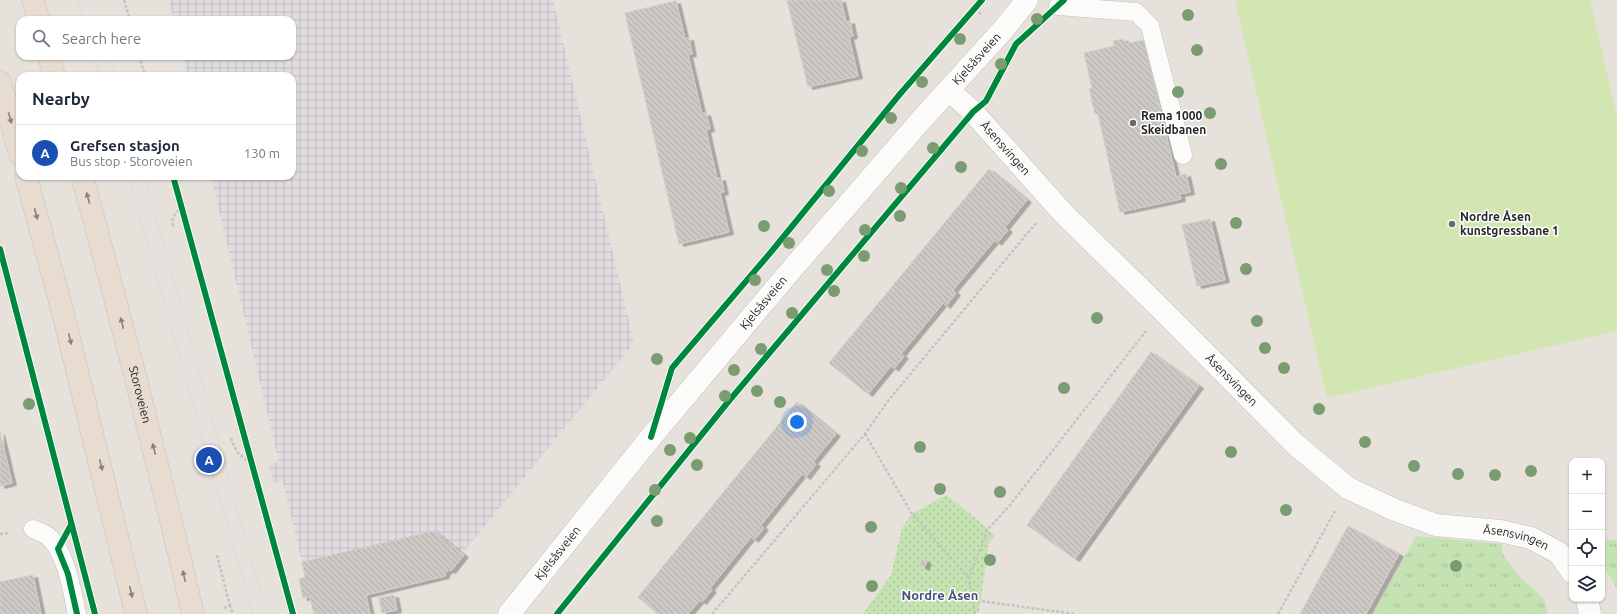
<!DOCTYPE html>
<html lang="en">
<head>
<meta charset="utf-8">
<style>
  body { margin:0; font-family:Ubuntu,sans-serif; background:#f6f6f7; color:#1f2937 }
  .controls { position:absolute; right:12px; bottom:12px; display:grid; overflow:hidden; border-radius:8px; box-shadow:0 1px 3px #0004 }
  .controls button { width:36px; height:36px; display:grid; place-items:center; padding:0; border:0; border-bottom:1px solid #e0e1e3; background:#fff; color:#1f2937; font:20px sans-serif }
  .you { position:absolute; left:797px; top:422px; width:14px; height:14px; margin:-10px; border:3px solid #fff; border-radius:50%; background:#1a73e8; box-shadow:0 0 0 6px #1a73e833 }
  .badge { display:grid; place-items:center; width:26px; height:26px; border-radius:50%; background:#696865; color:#fff; font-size:13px; font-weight:700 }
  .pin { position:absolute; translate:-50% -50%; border:2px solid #fff; box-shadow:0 1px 4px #0006 }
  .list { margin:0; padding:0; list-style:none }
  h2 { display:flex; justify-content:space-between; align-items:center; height:52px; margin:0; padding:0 16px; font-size:17px }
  h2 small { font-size:13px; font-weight:400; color:#747a83 }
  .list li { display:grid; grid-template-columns:26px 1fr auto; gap:12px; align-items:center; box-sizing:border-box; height:56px; padding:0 16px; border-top:1px solid #e0e1e3 }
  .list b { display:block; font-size:15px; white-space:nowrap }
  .list p { margin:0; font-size:13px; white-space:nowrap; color:#747a83 }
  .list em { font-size:13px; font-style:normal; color:#747a83 }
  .icon { flex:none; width:22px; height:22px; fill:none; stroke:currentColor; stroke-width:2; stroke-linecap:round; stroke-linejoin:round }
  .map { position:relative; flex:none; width:1617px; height:614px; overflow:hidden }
  .search { position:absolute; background:#fff; box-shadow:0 1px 3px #0004; left:16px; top:16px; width:280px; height:44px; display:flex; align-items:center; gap:10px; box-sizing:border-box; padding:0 14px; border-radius:12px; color:#747a83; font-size:15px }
  .panel { position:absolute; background:#fff; box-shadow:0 1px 3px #0004; left:16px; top:72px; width:280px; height:108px; border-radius:12px }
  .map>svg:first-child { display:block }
  .industrial { fill:url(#industrial-grid) }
  .grass { fill:url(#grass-tufts) }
  .park { fill:url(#park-dots) }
  .pitch { fill:#d1e6b0 }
  .building { fill:url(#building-back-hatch); stroke:#d1cdc8; filter:url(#shadow) }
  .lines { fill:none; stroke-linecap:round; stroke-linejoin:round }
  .lane-casing { stroke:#c3c1c1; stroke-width:19 }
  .street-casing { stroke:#c3c1c1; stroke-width:23 }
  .secondary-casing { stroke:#c3c1c1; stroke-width:23 }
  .highway-casing { stroke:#c3c1bf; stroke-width:23 }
  .path { stroke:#c4c3c2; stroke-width:2.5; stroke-dasharray:3 2; stroke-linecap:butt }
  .lane { stroke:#fbfbfa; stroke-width:18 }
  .street { stroke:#fbfbfa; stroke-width:22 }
  .secondary { stroke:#fbfbfa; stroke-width:22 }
  .highway { stroke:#e8dcd1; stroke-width:22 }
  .tram { stroke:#dcdbdd; stroke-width:1 }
  .cycleway-casing { stroke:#fff; stroke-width:8 }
  .cycleway { stroke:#00873e; stroke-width:6 }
  .tree { fill:#7b9c70 }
  .oneway { fill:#87817c }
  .poi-dot { fill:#696865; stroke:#fff; stroke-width:1.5 }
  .labels { text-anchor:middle; stroke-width:3; stroke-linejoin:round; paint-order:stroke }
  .street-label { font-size:12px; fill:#262626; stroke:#fff }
  .poi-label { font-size:12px; font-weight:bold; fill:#262626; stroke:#fff; text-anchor:start }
  .neighbourhood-label { font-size:13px; font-weight:bold; fill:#474e77; stroke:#fff }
</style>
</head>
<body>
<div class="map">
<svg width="1617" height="614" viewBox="0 0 1617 614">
  <defs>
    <pattern id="industrial-grid" width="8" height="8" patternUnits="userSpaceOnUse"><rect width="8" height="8" fill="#e0dcdf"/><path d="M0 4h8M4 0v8" fill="none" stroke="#c0bdbf"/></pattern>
    <pattern id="grass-tufts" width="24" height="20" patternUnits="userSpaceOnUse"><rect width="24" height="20" fill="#c5e2b3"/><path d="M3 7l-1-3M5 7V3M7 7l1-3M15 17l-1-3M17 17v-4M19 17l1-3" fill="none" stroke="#a9c29a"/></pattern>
    <pattern id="park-dots" width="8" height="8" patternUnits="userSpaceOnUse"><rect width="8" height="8" fill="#c5e2b3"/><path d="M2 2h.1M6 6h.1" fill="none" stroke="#a9c29a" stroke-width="1.8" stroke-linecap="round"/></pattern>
    <pattern id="building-back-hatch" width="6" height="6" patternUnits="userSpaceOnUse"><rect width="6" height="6" fill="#ccc9c5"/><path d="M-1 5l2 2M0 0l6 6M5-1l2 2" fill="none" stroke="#afaca9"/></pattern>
    <filter id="shadow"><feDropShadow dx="4.5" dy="2.5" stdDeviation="0" flood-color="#0004"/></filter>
  </defs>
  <rect width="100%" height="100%" fill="#e6e2db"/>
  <!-- industrial -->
  <path class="industrial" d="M169 0H553L634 343 462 554 434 531 302 562 283 482 273 483 269 465 279 462 211 176H292V76H187L183 56H292V20H174Z"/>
  <!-- grass -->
  <g class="grass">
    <path d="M1416 536 1502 544V553L1519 576 1544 599 1548 614H1373Z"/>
    <path d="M1602 539 1617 540V591L1614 582 1602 565Z"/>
  </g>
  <!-- park -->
  <path class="park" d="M946 495 979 521 995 536 989 542 979 612 970 614H863L891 575 902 528 912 514Z"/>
  <!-- pitch -->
  <path class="pitch" d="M1235 0H1590L1617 117V331L1327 398Z"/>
  <!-- building -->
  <g class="building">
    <path d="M787 0H841L846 22 850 21 853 36 849 37 858 76 808 87Z"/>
    <path d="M676 1 685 39 689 38 692 54 688 55 702 114 706 113 710 129 706 130 717 179 721 178 724 192 720 193 729 232 679 244 625 13Z"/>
    <path d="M1124 39 1125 44 1144 40 1176 177 1186 174 1190 192 1180 194 1181 199 1120 212 1098 114H1095L1089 89 1092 88 1084 53 1114 46 1113 41Z"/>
    <path d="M989 169 1027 200 1005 227 1008 230 997 243 995 240 953 290 956 293 946 306 943 303 901 354 904 356 894 369 891 366 868 394 829 363Z"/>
    <path d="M1210 219 1225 280 1197 286 1182 225Z"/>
    <path d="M1151 352 1199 386 1075 559 1027 525Z"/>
    <path d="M797 402 836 434 813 462 816 464 806 477 802 474 761 525 764 528 754 540 751 537 710 588 712 590 702 602 700 600 688 614H658L638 597Z"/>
    <path d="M0 432 12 483 0 486Z"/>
    <path d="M1348 526 1399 554 1366 614H1300Z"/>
    <path d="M434 531 464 555 451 571 449 570 445 573V576L366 595 370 614H314L310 597 303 598 299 579 305 577 302 562Z"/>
    <path d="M923 559 927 562 924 568 919 564Z"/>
    <path d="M33 575 41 614H0V582Z"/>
    <path d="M394 595 397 610 382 613 379 598Z"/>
  </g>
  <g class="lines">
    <!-- lane casing -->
    <g class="lane-casing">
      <g id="lane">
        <path d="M1058 6 1136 12 1150 26 1183 155"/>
        <path d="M33 529C38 531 46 534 50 538 67 556 72 591 77 614"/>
      </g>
    </g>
    <!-- street casing -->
    <g class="street-casing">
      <g id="street">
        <path id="s1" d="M949 90 973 112 1063 213 1162 310 1296 445 1348 488 1395 510 1436 525 1500 531 1531 538 1559 553 1572 572"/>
        <path d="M1587 599 1590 614"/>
      </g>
    </g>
    <!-- secondary casing -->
    <g class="secondary-casing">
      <g id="secondary">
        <path id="s2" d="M509 614 651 437 786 276 922 119 1002 31 1027 0"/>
      </g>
    </g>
    <!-- highway casing -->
    <g class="highway-casing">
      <g id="highway">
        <path d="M33 0 39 20"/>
        <path d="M49 56 54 76"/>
        <path d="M0 82 20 155"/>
        <path d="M26 176 64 317 136 614"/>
        <path id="s3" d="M82 176C122 321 159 467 193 614"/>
      </g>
    </g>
    <!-- path -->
    <g class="path">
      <path d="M124 0 130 20"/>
      <path d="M975 9 981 14"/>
      <path d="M139 56 145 76"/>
      <path d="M173 176 293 614"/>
      <path d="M173 226C171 217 175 214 181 208"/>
      <path d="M865 434 912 514 969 578"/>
      <path d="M231 438C236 452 239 456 252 463"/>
      <path d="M0 534 9 533"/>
      <path d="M217 555 230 606"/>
      <path d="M972 600 1076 614"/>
      <path d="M224 608 230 606 233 614"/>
      <path d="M712 614 865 434 888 401 1036 223"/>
      <path d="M975 614 969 578 988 529 1010 505 1146 331"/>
      <path d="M1278 614 1335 511"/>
    </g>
    <!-- lane -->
    <use href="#lane" class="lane"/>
    <!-- street -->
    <use href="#street" class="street"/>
    <!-- secondary -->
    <use href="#secondary" class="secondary"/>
    <!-- highway -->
    <use href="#highway" class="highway"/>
    <!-- tram -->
    <g class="tram">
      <path d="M77 0 83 20"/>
      <path d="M92 0 99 20"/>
      <path d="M94 56 99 76"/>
      <path d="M109 56 115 76"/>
      <path d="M128 176 253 614"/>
      <path d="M144 176 180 302 254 571 268 614"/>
    </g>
    <!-- cycleway casing -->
    <g class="cycleway-casing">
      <g id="cycleway">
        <path d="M173 176 293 614"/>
        <path d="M0 249 95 614"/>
        <path d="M651 437 672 368 771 252 900 94 982 0"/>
        <path d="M71 525 58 549 68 574 77 614"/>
        <path d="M557 614 728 402 973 112 986 101 1016 44 1064 0"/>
      </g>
    </g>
    <!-- cycleway -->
    <use href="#cycleway" class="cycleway"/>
  </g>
  <!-- trees -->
  <g class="tree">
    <circle cx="1188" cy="15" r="6"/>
    <circle cx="1037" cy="19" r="6"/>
    <circle cx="960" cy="39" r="6"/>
    <circle cx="1197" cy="50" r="6"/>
    <circle cx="1001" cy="64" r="6"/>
    <circle cx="922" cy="82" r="6"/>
    <circle cx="1178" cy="92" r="6"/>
    <circle cx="1210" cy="113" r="6"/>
    <circle cx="891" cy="118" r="6"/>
    <circle cx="933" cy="148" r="6"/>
    <circle cx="862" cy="151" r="6"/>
    <circle cx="1221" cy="164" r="6"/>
    <circle cx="961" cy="167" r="6"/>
    <circle cx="901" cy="188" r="6"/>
    <circle cx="829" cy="191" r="6"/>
    <circle cx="900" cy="216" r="6"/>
    <circle cx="1236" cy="223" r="6"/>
    <circle cx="764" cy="226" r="6"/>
    <circle cx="865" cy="230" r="6"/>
    <circle cx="789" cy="243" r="6"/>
    <circle cx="864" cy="256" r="6"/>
    <circle cx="1246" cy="269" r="6"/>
    <circle cx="827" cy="270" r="6"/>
    <circle cx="755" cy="280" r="6"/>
    <circle cx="834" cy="291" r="6"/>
    <circle cx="792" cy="313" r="6"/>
    <circle cx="1097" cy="318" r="6"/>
    <circle cx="1257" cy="321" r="6"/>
    <circle cx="1265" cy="348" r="6"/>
    <circle cx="761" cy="349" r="6"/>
    <circle cx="657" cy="359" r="6"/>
    <circle cx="1284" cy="368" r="6"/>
    <circle cx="734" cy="370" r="6"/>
    <circle cx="1064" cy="388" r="6"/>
    <circle cx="757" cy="391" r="6"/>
    <circle cx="725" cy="396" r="6"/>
    <circle cx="780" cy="402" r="6"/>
    <circle cx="29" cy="404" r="6"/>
    <circle cx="1319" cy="409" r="6"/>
    <circle cx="690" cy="438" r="6"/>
    <circle cx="1365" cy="442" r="6"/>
    <circle cx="920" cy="447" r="6"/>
    <circle cx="670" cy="450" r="6"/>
    <circle cx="1231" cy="452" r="6"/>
    <circle cx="697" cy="465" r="6"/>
    <circle cx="1414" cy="466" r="6"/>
    <circle cx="1531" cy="471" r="6"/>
    <circle cx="1458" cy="474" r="6"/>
    <circle cx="1495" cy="475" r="6"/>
    <circle cx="940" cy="489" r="6"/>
    <circle cx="655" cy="490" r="6"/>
    <circle cx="1000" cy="492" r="6"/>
    <circle cx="1286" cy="510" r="6"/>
    <circle cx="657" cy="521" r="6"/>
    <circle cx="871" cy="527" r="6"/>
    <circle cx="990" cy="560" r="6"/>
    <circle cx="1456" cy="566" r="6"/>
    <circle cx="872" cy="586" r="6"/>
  </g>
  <!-- one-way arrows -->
  <defs><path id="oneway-solid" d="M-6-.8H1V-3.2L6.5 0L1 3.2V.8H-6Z"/></defs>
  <g class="oneway">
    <use href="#oneway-solid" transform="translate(10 118) rotate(75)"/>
    <use href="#oneway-solid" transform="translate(88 198) rotate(-105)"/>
    <use href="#oneway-solid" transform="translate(36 214) rotate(75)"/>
    <use href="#oneway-solid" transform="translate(122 323) rotate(-104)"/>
    <use href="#oneway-solid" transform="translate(70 339) rotate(76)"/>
    <use href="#oneway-solid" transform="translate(154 449) rotate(-104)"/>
    <use href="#oneway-solid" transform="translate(101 465) rotate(76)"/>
    <use href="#oneway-solid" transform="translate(184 576) rotate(-103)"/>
    <use href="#oneway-solid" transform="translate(131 592) rotate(77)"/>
  </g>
  <!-- markers -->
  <g class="poi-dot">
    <circle cx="1133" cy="123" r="4"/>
    <circle cx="1452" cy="224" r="4"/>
  </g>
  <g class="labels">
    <!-- street labels -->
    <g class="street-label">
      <text dy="4" stroke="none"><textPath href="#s2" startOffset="726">Kjelsåsveien</textPath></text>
      <text dy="4" stroke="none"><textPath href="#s1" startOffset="81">Åsensvingen</textPath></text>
      <text dy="4" stroke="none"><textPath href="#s2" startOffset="402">Kjelsåsveien</textPath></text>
      <text dy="4" stroke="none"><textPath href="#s1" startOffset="405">Åsensvingen</textPath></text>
      <text dy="4" stroke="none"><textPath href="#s3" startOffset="226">Storoveien</textPath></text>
      <text dy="4" stroke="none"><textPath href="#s1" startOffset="741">Åsensvingen</textPath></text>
      <text dy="4" stroke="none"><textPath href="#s2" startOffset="78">Kjelsåsveien</textPath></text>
    </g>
    <!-- poi labels -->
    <g class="poi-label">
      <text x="1141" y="120">Rema 1000<tspan x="1141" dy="14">Skeidbanen</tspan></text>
      <text x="1460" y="221">Nordre Åsen<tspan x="1460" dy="14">kunstgressbane 1</tspan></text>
    </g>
    <!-- neighbourhood labels -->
    <g class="neighbourhood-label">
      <text x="940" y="600">Nordre Åsen</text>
    </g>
  </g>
</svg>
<div class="controls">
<button>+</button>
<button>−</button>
<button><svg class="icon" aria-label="locate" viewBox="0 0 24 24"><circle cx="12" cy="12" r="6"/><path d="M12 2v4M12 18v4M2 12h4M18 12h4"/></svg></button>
<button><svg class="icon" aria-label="layers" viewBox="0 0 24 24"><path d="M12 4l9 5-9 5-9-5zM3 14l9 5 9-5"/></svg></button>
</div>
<div class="you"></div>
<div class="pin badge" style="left:209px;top:460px;background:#1a4fb4">A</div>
<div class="search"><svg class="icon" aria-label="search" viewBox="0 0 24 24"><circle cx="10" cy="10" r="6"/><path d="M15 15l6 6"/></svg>Search here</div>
<section class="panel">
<h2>Nearby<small></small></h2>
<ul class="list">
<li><span class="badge" style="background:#1a4fb4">A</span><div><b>Grefsen stasjon</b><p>Bus stop · Storoveien</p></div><em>130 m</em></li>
</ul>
</section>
</div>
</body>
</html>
